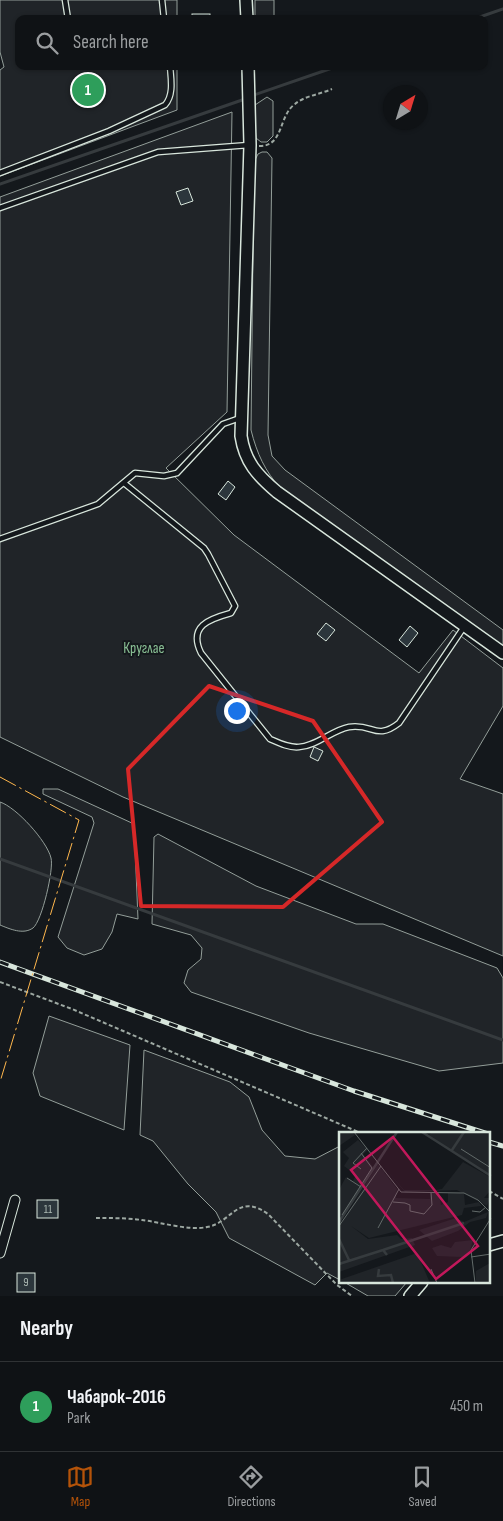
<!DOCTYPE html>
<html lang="en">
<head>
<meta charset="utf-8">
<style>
  body { margin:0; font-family:"Sofia Sans Condensed",sans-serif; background:#181b1e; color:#f1f3f6 }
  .compass { position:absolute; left:383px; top:85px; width:45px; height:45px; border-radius:50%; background:#0f1215; box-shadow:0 1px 4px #0004; rotate:38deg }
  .you { position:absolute; left:236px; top:710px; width:18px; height:18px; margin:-12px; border:4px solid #fff; border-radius:50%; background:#1a73e8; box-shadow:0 0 0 8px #1a73e833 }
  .badge { display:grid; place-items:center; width:32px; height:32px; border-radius:50%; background:#b45309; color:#fff; font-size:16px; font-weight:700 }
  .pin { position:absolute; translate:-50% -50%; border:2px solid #fff; box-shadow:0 1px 5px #0006 }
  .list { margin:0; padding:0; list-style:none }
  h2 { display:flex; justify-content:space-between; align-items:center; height:65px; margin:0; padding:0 20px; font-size:21px }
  h2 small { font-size:16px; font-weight:400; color:#9b9ea0 }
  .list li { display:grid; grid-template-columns:32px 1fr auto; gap:15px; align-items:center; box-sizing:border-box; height:90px; padding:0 20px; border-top:1px solid #2f3234 }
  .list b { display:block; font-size:19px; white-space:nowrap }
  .list p { margin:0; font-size:16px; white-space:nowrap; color:#9b9ea0 }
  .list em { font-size:16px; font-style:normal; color:#9b9ea0 }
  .icon { flex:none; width:28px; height:28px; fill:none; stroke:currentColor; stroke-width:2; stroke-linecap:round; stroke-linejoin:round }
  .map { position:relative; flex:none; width:503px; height:1296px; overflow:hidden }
  .search { position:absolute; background:#0f1215; box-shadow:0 1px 4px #0004; left:15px; right:15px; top:15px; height:55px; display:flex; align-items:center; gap:12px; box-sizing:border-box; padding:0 18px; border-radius:10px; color:#9b9ea0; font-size:19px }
  .sheet { height:155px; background:#0f1215 }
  nav { display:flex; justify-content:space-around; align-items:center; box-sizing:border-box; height:70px; border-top:1px solid #2f3234; background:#0f1215; font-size:14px; color:#9b9ea0 }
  nav a { display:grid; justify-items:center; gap:2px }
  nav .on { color:#b45309 }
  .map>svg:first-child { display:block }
  .green { fill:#202428; stroke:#939e99 }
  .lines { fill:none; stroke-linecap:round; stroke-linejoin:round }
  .stream { stroke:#363b3e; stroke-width:3 }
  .building { fill:#2c363c; stroke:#d8e6dc }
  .service-casing { stroke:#d8e6dc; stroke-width:7 }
  .minor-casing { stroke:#d8e6dc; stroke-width:11 }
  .tertiary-casing { stroke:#d8e6dc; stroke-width:14 }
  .path { stroke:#9da8a2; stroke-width:2; stroke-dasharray:4 2.5; stroke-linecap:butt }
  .service { stroke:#14181c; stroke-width:4.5 }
  .minor { stroke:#14181c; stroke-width:9 }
  .tertiary { stroke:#14181c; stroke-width:11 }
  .rail-casing { stroke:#d8e6dc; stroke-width:5 }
  .rail { stroke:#14181c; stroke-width:3; stroke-dasharray:9; stroke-linecap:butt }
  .power { stroke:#ffb74d; stroke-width:1; stroke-dasharray:18 4 2.5 4; stroke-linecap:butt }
  .marked { fill:none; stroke:#d62828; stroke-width:4; stroke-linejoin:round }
  .labels { text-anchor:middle; stroke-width:4; stroke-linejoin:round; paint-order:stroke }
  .number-label { font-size:12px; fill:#adbab4 }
  .park-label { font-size:15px; fill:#8ac095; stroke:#14181c }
  .inset-river { fill:none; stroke:#363b3e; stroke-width:2.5 }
  .inset-road { fill:none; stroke:#626a69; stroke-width:1 }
  .view { fill:#c2185b; fill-opacity:0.15; stroke:#c2185b; stroke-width:2.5 }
  .inset-edge { fill:none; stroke:#d8e6dc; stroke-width:2.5 }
</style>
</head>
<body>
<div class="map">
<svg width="503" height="1296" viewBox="0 0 503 1296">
  <rect width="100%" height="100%" fill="#14181c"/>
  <!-- green -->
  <g class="green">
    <path d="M0 0H177V19H19V66H177V110L0 176V70L4 67 0 52Z"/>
    <rect x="255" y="0" width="19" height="19"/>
    <path d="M267 97 273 101V136L267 142H261L256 138 254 116 255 105Z"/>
    <path d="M232 112 227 412 166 468 234 535 419 673 453 630 503 668V706L460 779 503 794V956L123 797 0 737V197Z"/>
    <path d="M262 152H267L272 158 268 435 272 456 285 470 503 630V646L281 489C265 471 257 454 251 430L254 162 258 154Z"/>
    <path d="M43 789H58L134 824 138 919 117 914 112 932 102 949 84 955 67 948 58 937 94 823 92 817 43 794Z"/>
    <path d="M0 802C16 807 47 841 51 858 54 869 42 921 33 928 23 935 10 929 0 925Z"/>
    <path d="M158 834 256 886 356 924H383L497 968 503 978V1063L439 1071 309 1033 191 992 184 983 188 970 201 959 202 948 191 935 152 924 154 837Z"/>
    <path d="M49 1016 130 1045 124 1130 40 1096 33 1073Z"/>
    <path d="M144 1050 230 1082 249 1097 262 1130 285 1156 315 1159 340 1146V1280L327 1273 315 1285 229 1238 216 1212 188 1184 153 1141 140 1135Z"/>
    <path d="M344 1282H407L395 1296H368Z"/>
  </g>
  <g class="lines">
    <!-- stream -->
    <g class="stream">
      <path d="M474 19 503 9"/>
      <path d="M251 96 338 66"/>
      <path d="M0 184 245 99"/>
      <path d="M0 859 503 1040"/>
    </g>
  </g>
  <!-- building -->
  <g class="building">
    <rect x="192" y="14" width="18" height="5"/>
    <path d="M188 188 193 201 181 205 176 192Z"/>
    <path d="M228 481 235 487 226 500 218 494Z"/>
    <path d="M326 623 335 630 326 641 317 634Z"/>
    <path d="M410 626 418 633 407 647 399 640Z"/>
    <path d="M314 747 323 751 318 761 310 757Z"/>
    <rect x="37" y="1200" width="21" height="18"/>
    <rect x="17" y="1273" width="18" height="19"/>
  </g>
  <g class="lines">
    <!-- service casing -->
    <g class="service-casing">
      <g id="service">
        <path d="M65 0 68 19"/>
        <path d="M162 0 164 19"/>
        <path d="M0 173 109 131 165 105C174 95 171 79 170 66"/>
        <path d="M0 208 158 152 249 145"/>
        <path d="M124 483 204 548 208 554 235 606 231 613C209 619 188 626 201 653L270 739C279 743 289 748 299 747 317 746 332 730 349 727 373 723 376 741 399 723L464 627"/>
        <path d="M0 539 98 504 135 473 164 476 177 473 223 424 240 418"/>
      </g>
    </g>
    <!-- minor casing -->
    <g class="minor-casing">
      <path id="minor" d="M0 1253 15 1200"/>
    </g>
    <!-- tertiary casing -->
    <g class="tertiary-casing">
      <g id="tertiary">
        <path d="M246 0 247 19"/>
        <path d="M248 66 250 145 241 436C245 462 257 475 277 492L503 653"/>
        <path d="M489 1245 503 1241"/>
        <path d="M410 1296 422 1282"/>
      </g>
    </g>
    <!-- path -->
    <g class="path">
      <path d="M259 146C284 147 278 116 295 104 304 96 321 94 332 89"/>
      <path d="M0 982 72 1009 363 1134"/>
      <path d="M489 1191 503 1199"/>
      <path d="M96 1218C111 1218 127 1218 142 1220 160 1222 189 1231 207 1227 232 1223 237 1192 268 1214L337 1285 352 1296"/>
    </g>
    <!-- service -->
    <use href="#service" class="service"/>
    <!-- minor -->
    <use href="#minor" class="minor"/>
    <!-- tertiary -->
    <use href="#tertiary" class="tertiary"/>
    <!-- rail casing -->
    <g class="rail-casing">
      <g id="rail">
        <path d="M0 962 354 1091 488 1134"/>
        <path d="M489 1142 503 1146"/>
      </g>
    </g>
    <!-- rail -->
    <use href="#rail" class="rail"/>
    <!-- power -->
    <path class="power" d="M0 777 79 820 0 1082"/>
  </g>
  <!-- marked area -->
  <path class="marked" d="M209 686 313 721 382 822 283 907 141 906 128 769Z"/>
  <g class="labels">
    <!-- number labels -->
    <g class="number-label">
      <text x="48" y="1213">11</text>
      <text x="26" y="1286">9</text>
    </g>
    <!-- park labels -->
    <g class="park-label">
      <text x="144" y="653">Круглае</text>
    </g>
  </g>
  <!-- overview -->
  <g transform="translate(339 1132)">
    <rect width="151" height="151" fill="#14181c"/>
    <path d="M0 0H13L16 3 0 14ZM93 0H124L112 18 90 3ZM125 0H151V43L113 19ZM19 8 29 18 24 22 34 35 3 85 0 82V58L7 45 14 49 17 43 5 34 10 26 4 20ZM124 30 151 45V59L145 66H151L148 74 118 58 66 60 44 34 65 58H97L103 57ZM39 32 58 57 57 66 91 67V61H100L102 73 109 70V61H121L125 62 126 73 140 70 142 74 125 76 123 83 30 106 12 94 29 107 58 103 62 107 73 106 76 113 0 140V95ZM149 80 147 86 131 90 119 99 93 109 80 98 117 86 125 90ZM134 108 130 122 123 125 98 124 93 116 102 113 112 116 116 110ZM78 121 91 151H0V148ZM151 131V151H137V139Z" fill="#202428"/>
    <path class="inset-river" d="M83 0 152 44M113 18 125 0M0 90 58 0M0 107 10 128M44 118 125 91M0 132 44 118 48 123M40 137 39 144 52 143 54 151"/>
    <path class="inset-road" d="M15 0 62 60 125 61 139 68 152 81M122 17 152 36M22 37 14 31 28 16M8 46 22 55M54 70 66 71 71 73V79L85 82 93 73 92 60M133 79 141 80 147 75M3 83 33 36 22 21M0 94 42 34M39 96 60 57M132 125 152 122M92 137 98 151M136 151 132 118 152 86"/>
    <path class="view" d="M54 5 139 114 97 147 12 38Z"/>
    <rect width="151" height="151" class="inset-edge"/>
  </g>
</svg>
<svg class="compass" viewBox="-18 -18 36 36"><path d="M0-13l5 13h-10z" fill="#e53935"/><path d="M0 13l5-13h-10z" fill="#9b9ea0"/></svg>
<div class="you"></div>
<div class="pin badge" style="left:88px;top:90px;background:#2e9e5b">1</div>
<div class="search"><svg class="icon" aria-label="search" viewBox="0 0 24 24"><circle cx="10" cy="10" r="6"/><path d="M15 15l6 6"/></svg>Search here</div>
</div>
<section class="sheet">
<h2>Nearby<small></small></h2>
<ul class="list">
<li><span class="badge" style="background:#2e9e5b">1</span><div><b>Чабарок-2016</b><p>Park</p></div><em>450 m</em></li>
</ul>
</section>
<nav>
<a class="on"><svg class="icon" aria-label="map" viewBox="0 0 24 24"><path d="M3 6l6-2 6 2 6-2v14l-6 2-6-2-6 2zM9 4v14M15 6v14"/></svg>Map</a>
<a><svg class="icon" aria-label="directions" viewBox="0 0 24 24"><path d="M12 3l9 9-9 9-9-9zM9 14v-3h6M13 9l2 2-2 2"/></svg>Directions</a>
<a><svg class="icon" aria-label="saved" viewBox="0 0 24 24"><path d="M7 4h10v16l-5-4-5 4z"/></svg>Saved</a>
</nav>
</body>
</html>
